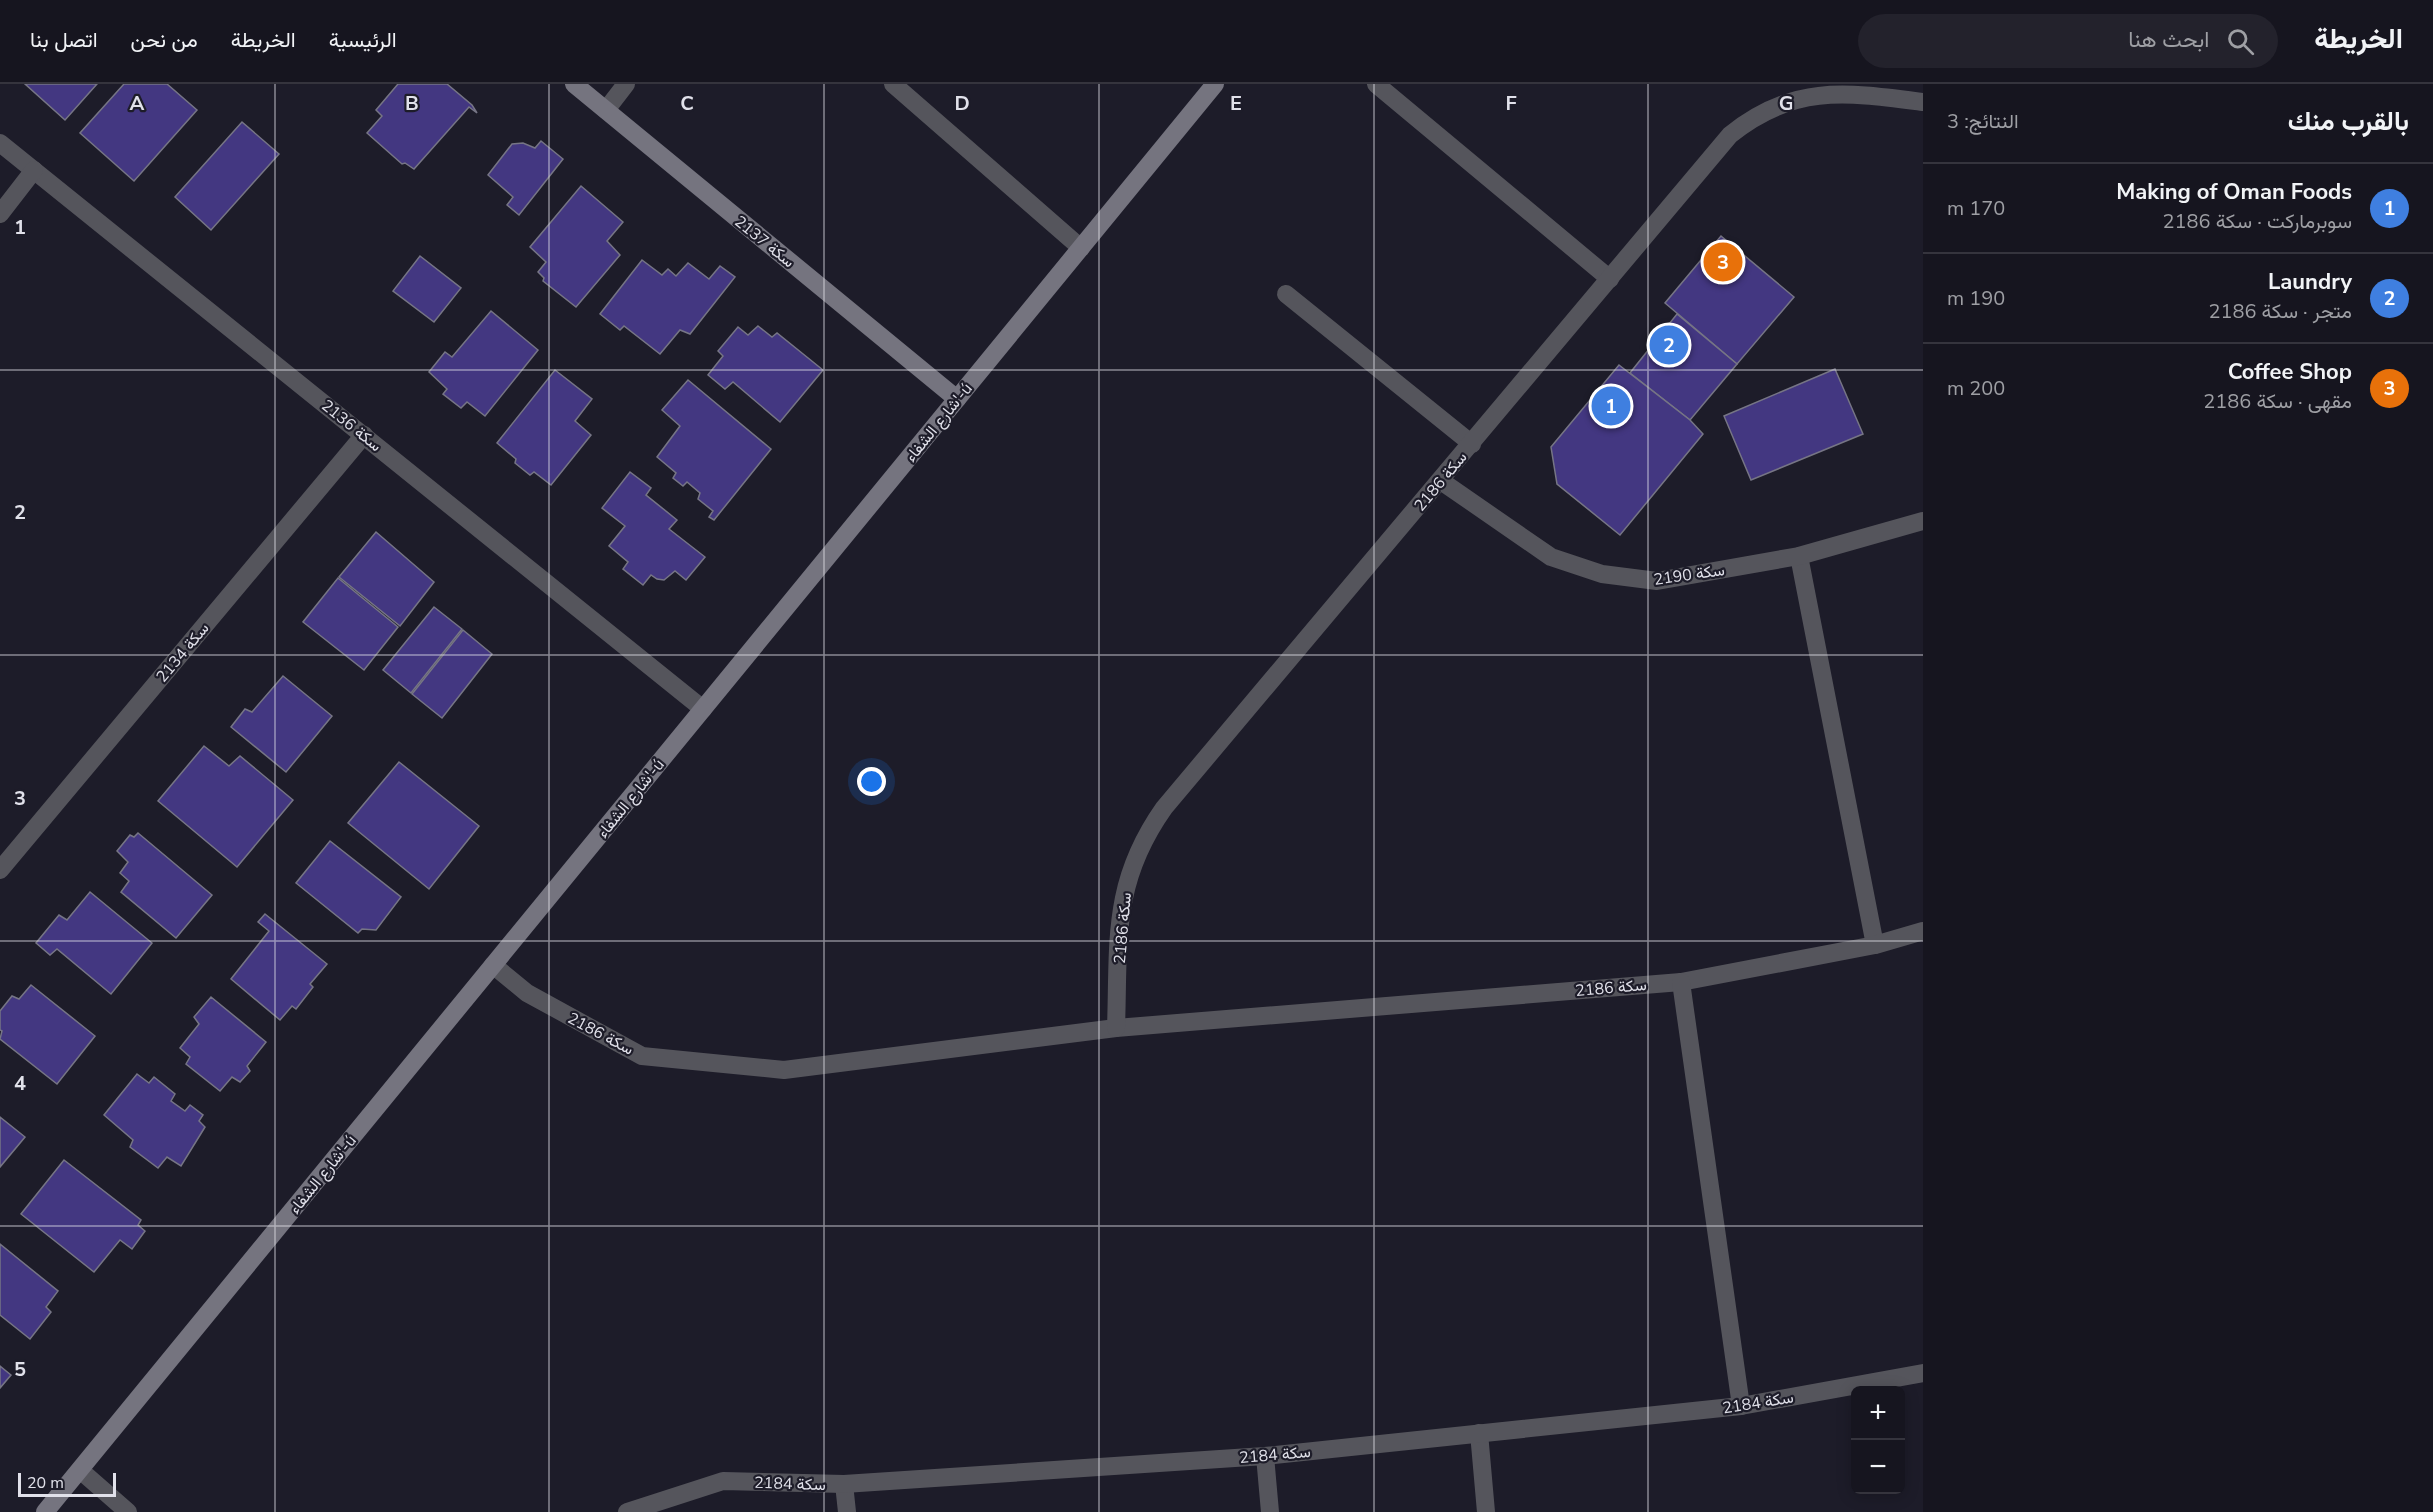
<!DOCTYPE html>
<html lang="ar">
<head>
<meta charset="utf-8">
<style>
  body { margin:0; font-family:"Nunito Sans",Vazirmatn,sans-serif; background:#23222c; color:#f1f3f6; direction:rtl }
  .controls { position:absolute; right:18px; bottom:18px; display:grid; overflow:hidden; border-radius:9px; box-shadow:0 3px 15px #0003 }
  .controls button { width:54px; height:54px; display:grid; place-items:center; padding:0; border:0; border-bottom:2px solid #35343d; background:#16151f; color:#f1f3f6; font:30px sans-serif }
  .scale { position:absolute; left:18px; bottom:15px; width:98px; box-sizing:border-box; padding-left:6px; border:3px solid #e1e1ea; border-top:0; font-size:16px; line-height:21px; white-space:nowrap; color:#e1e1ea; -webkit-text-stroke:4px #1d1c29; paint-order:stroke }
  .you { position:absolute; left:872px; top:698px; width:21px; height:21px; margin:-15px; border:4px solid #fff; border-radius:50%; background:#1a73e8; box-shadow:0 0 0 9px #1a73e833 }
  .badge { display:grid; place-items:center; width:39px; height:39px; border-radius:50%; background:#7cd155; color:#fff; font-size:20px; font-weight:700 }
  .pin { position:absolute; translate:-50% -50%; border:3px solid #fff; box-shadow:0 2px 6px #0006 }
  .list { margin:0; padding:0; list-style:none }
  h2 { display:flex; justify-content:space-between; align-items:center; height:78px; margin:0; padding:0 24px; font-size:26px }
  h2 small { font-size:20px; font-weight:400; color:#9e9fa4 }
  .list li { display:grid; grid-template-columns:39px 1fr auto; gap:18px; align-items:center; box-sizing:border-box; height:90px; padding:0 24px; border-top:2px solid #35343d }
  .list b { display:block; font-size:22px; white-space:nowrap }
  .list p { margin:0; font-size:20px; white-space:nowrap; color:#9e9fa4 }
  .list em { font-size:20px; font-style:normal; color:#9e9fa4 }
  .icon { flex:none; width:33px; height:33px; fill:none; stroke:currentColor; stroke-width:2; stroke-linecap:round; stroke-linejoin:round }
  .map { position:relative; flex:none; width:1923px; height:1428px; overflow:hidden; direction:ltr }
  header { display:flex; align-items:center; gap:36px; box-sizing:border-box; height:84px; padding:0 30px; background:#16151f; border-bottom:2px solid #35343d }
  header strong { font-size:28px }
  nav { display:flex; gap:33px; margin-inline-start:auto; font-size:21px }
  .search { width:420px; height:54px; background:#23222c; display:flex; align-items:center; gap:15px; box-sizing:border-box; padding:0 21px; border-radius:33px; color:#9e9fa4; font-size:22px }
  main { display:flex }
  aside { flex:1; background:#16151f }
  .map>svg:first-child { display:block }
  .building { fill:#433781; stroke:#767585; stroke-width:1.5 }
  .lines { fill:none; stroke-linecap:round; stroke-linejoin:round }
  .lane { stroke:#55555c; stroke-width:18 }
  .street { stroke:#55555c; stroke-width:18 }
  .secondary { stroke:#75747f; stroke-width:18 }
  .grid { fill:none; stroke:#e1e1ea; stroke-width:1.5; stroke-opacity:0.55 }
  .labels { text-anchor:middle; stroke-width:4.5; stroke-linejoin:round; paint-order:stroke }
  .street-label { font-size:16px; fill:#e1e1ea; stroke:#1d1c29 }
  .grid-label { font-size:20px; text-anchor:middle; font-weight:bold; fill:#e1e1ea; stroke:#1d1c29; stroke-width:4.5; stroke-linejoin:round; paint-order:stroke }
</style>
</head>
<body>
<header>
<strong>الخريطة</strong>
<div class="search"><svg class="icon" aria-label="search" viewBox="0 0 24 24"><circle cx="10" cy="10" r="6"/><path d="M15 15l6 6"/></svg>ابحث هنا</div>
<nav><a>الرئيسية</a><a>الخريطة</a><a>من نحن</a><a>اتصل بنا</a></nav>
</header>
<main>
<aside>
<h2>بالقرب منك<small>النتائج: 3</small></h2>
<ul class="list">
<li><span class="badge" style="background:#3f7fe0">1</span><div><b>Making of Oman Foods</b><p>سوبرماركت · سكة 2186</p></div><em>170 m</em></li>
<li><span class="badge" style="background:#3f7fe0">2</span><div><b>Laundry</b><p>متجر · سكة 2186</p></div><em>190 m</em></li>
<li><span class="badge" style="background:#e8710a">3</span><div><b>Coffee Shop</b><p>مقهى · سكة 2186</p></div><em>200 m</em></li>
</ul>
</aside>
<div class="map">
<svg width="1923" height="1428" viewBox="0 0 1923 1428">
  <rect width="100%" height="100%" fill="#1d1c29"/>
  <!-- building -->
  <g class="building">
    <path d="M25 0H97L65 36Z"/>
    <path d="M124 0H167L197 26 134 97 80 49Z"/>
    <path d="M398 0H447L472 21 477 29 469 23 414 85 405 79 402 80 367 49 382 32 376 26Z"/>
    <path d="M242 38 279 70 211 146 175 113Z"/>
    <path d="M541 57 563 75 519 131 507 121 513 113 488 91 512 60 523 59 535 64Z"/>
    <path d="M581 102 623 138 607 157 620 171 576 223 543 197 544 194 538 188 546 178 530 163Z"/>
    <path d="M1721 152 1794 213 1737 280 1665 219Z"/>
    <path d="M420 172 461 204 434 238 393 207Z"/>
    <path d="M642 176 662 191 668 185 676 192 688 179 709 195 720 182 735 193 690 250 680 246 660 270 624 242 620 246 600 230Z"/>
    <path d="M491 227 538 266 485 332 467 318 461 324 443 310 447 305 429 288 445 268 452 273Z"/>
    <path d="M1677 230 1737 280 1690 336 1630 289Z"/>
    <path d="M758 242 772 253 777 249 823 286 780 338 733 298 725 305 708 291 723 272 718 267 738 243 748 251Z"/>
    <path d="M1619 281 1690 336 1703 350 1620 451 1557 400 1551 363Z"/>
    <path d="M1835 285 1863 350 1751 396 1724 332Z"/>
    <path d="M555 286 592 315 575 337 591 351 551 401 534 388 530 391 515 379 516 375 497 359Z"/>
    <path d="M688 296 771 365 714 436 709 433 713 427 698 415 700 409 687 398 683 402 673 394 676 389 657 373 680 342 662 326Z"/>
    <path d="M630 388 651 404 646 411 677 436 669 445 705 473 686 496 675 487 664 496 657 495 651 491 643 501 623 485 628 478 609 462 625 442 602 424Z"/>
    <path d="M376 448 434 498 400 542 339 493Z"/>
    <path d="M338 494 398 543 364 586 303 538Z"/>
    <path d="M434 523 462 545 411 609 383 586Z"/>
    <path d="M463 546 492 570 442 634 412 610Z"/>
    <path d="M283 592 332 632 286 688 231 643 245 625 252 628Z"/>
    <path d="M204 662 229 682 240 672 293 716 237 783 158 717Z"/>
    <path d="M399 678 479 742 429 805 348 739Z"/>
    <path d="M138 749 212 811 176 854 121 808 129 797 120 789 128 778 117 767 130 751 134 753Z"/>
    <path d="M330 757 401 813 376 846 362 845 358 849 296 799Z"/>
    <path d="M90 808 152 859 111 910 57 865 50 871 36 859 59 831 67 836Z"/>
    <path d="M265 830 327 880 310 900 313 903 296 925 292 922 280 936 231 895 269 847 258 838Z"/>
    <path d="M31 901 95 952 57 1000 0 955 2 947 0 946V927L12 912 19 915Z"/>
    <path d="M211 913 266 958 247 982 250 987 240 998 232 993 220 1007 186 980 190 973 180 964 199 940 194 933Z"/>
    <path d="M137 990 149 999 154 993 175 1010 171 1017 185 1027 190 1021 203 1031 199 1037 205 1043 181 1082 167 1073 158 1084 130 1063 133 1056 104 1031Z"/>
    <path d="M0 1033 25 1053 0 1083Z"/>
    <path d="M64 1076 141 1136 138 1141 145 1147 132 1165 120 1156 94 1188 21 1130Z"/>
    <path d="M0 1160 58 1207 46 1223 51 1228 30 1255 0 1231Z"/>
    <path d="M0 1282 11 1291 0 1304Z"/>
  </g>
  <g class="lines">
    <!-- lane -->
    <path class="lane" d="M1799 472 1875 861"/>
    <!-- street -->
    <g class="street">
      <path d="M893 0 1081 164"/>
      <path d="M1376 0 1610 195"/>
      <path d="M606 26 626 0"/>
      <path d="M0 59 703 625"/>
      <path d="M0 130 34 86"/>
      <path d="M1286 210 1472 360"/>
      <path d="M1441 397 1551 473 1602 490 1657 497 1799 472 1923 437"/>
      <path d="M0 786 364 351"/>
      <path d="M493 881 527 909 642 972 784 986 1116 944 1681 898 1875 861 1923 847"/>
      <path d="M1681 898 1741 1322"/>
      <path d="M1116 944C1119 857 1111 799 1164 724L1730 51C1793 0 1845 8 1923 18"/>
      <path d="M1479 1349 1486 1428"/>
      <path d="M1265 1372 1270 1428"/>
      <path d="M80 1386 128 1428"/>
      <path d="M844 1400 847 1428"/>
      <path d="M627 1428 723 1397 844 1400 1265 1372 1741 1322 1923 1289"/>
    </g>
    <!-- secondary -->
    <g class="secondary">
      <path d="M574 0 957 315"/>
      <path d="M45 1428 1215 0"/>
    </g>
  </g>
  <!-- grid -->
  <path class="grid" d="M275 0V1428M549 0V1428M824 0V1428M1099 0V1428M1374 0V1428M1648 0V1428M0 286H1923M0 571H1923M0 857H1923M0 1142H1923"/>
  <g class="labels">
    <!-- street labels -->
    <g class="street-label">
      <text transform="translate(765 157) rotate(39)" y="6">سكة 2137</text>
      <text transform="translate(938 338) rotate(-51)" y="6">شارع الشفاء'-ú</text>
      <text transform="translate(352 341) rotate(39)" y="6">سكة 2136</text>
      <text transform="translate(1440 397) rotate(-50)" y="6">سكة 2186</text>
      <text transform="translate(1689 490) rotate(-8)" y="6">سكة 2190</text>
      <text transform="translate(182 568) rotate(-50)" y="6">سكة 2134</text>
      <text transform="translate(630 714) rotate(-51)" y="6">شارع الشفاء'-ú</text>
      <text transform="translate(1122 844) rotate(-85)" y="6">سكة 2186</text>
      <text transform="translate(1611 903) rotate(-5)" y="6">سكة 2186</text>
      <text transform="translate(601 949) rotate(28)" y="6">سكة 2186</text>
      <text transform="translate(322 1090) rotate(-51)" y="6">شارع الشفاء'-ú</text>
      <text transform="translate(1758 1318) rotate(-9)" y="6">سكة 2184</text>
      <text transform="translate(1275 1370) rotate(-5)" y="6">سكة 2184</text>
      <text transform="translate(790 1399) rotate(2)" y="6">سكة 2184</text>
    </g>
  </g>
  <g class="grid-label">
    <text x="137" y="26">A</text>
    <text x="412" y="26">B</text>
    <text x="687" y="26">C</text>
    <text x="962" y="26">D</text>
    <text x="1236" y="26">E</text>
    <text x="1511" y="26">F</text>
    <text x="1786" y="26">G</text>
    <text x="20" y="150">1</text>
    <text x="20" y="435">2</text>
    <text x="20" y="721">3</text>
    <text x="20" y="1006">4</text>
    <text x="20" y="1292">5</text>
  </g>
</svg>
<div class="controls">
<button>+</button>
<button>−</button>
</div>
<div class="scale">20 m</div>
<div class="you"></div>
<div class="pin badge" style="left:1611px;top:322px;background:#3f7fe0">1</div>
<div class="pin badge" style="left:1669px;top:261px;background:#3f7fe0">2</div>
<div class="pin badge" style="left:1723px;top:178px;background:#e8710a">3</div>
</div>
</main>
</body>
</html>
